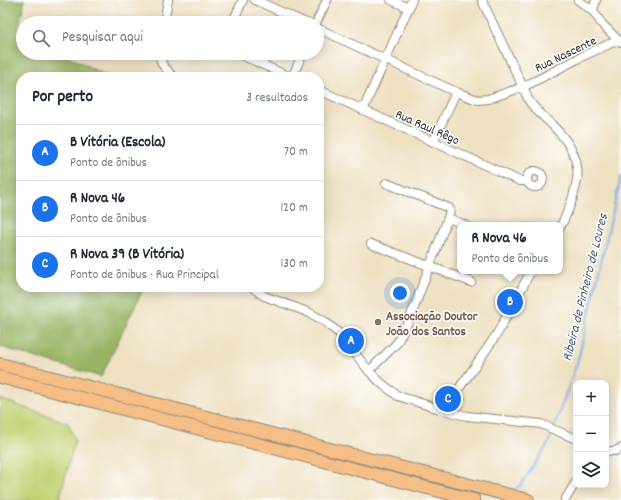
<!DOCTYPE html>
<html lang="pt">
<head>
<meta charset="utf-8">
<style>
  body { margin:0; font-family:Dekko,sans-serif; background:#f6f6f7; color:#1f2937 }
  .controls { position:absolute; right:12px; bottom:12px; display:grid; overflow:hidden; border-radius:8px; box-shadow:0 2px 10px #0003 }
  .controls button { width:36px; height:36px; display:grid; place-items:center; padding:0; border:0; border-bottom:1px solid #e0e1e3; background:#fff; color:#1f2937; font:20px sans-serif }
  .you { position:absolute; left:400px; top:293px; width:14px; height:14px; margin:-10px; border:3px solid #fff; border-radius:50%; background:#1a73e8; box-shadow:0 0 0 6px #1a73e833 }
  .badge { display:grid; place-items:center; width:26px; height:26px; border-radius:50%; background:#1a73e8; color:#fff; font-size:13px; font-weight:700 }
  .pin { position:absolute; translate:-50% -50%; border:2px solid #fff; box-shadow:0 1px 4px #0006 }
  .popup { position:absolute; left:457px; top:222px; width:106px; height:52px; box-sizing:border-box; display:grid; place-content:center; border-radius:8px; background:#fff; filter:drop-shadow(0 1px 3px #0005); font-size:13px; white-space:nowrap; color:#747a83 }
  .popup b { font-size:15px; color:#1f2937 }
  .popup::after { content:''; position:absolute; left:50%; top:100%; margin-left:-8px; border:8px solid transparent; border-top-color:#fff }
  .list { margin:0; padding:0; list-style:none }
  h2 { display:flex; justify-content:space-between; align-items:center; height:52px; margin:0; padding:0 16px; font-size:17px }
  h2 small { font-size:13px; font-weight:400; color:#747a83 }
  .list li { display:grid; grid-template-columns:26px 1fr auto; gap:12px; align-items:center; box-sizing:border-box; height:56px; padding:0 16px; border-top:1px solid #e0e1e3 }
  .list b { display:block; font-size:15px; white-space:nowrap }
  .list p { margin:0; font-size:13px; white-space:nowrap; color:#747a83 }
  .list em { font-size:13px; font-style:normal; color:#747a83 }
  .icon { flex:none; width:22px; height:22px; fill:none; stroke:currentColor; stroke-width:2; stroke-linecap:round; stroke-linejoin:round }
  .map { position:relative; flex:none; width:621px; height:500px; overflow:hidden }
  .search { position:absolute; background:#fff; box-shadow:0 2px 10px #0003; left:16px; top:16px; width:308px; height:44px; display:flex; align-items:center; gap:10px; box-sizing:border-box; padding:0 14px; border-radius:22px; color:#747a83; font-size:15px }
  .panel { position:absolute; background:#fff; box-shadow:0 2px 10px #0003; left:16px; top:72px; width:308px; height:220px; border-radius:16px }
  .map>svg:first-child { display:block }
  .green { fill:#c2d173; stroke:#767e4f }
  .forest { fill:#99b365; stroke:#626f48 }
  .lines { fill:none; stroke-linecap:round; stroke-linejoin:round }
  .stream { stroke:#77ace4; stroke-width:2 }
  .minor-casing { stroke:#8c8676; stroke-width:10 }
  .highway-casing { stroke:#8c8676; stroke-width:14 }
  .minor { stroke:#fff; stroke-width:8 }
  .highway { stroke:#f6be87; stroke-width:12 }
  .education-dot { fill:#8d6e63; stroke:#fff; stroke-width:1.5 }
  .labels { text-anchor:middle; stroke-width:3; stroke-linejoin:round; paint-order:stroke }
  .street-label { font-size:13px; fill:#2b2b2b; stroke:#fff }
  .education-label { font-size:13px; font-weight:bold; fill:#785e54; stroke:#fff; text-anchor:start }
  .water-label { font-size:14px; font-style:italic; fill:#495f75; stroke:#fff }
</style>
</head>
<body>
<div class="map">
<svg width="621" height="500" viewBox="0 0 621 500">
  <rect width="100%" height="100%" fill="#fff"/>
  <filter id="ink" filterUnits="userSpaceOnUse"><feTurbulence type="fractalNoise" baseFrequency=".025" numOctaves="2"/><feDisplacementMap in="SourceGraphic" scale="8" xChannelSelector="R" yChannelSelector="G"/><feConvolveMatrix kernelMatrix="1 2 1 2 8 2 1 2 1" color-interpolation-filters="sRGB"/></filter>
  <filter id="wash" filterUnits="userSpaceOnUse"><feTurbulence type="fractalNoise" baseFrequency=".012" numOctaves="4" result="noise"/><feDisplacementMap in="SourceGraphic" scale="16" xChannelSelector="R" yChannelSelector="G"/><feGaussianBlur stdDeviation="0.9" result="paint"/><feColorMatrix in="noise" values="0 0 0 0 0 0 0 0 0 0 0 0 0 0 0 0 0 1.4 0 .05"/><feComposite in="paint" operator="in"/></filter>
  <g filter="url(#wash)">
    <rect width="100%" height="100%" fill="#eee1c2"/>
    <!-- green -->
    <path class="green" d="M0 399 68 423 75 440 59 500H0Z"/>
    <!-- forest -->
    <path class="forest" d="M0 0H25L18 30 23 33V53H62L109 77H21V287H144L101 377 0 347Z"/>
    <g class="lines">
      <!-- stream -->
      <g class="stream">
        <path d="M554 427 578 360 621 177"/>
        <path d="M512 491 520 486 548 444 553 431"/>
      </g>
    </g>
  </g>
  <g filter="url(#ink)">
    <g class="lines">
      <!-- minor casing -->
      <g class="minor-casing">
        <g id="minor">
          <path d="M255 0 306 23"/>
          <path d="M391 0 409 8"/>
          <path d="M482 0C495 29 509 57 522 85 525 90 526 95 528 99 534 110 547 119 555 128 565 138 575 152 577 167 580 183 568 213 560 227"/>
          <path d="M578 0 593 11 602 24 618 40 621 42"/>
          <path d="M593 11 596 0"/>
          <path d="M164 23 168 0"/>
          <path d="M232 23 243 0"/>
          <path d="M316 23 327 0"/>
          <path d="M317 28 456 92 472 98 478 100 488 99 523 87 541 78 583 56 618 40"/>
          <path d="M159 53 162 64 173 77"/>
          <path d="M237 53 290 77"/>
          <path d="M292 77 303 53"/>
          <path d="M319 90 520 181H527"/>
          <path d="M363 110 412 0"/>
          <path d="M433 142 456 92"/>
          <circle cx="535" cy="179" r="8"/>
          <path d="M386 183 449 208 450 210 448 218 465 225"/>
          <path d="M371 244 471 282"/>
          <path d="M252 287 264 296 297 308 310 313 324 321 340 334 369 371 381 383 398 396 443 410 467 416 541 424 576 439"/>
          <path d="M369 371 397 343 410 318 448 218"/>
          <path d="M443 410 471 372 497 334 531 271"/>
          <path d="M606 451H615L621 448"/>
          <path d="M565 500 576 482"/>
        </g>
      </g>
      <!-- highway casing -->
      <g class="highway-casing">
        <g id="highway">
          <path d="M0 364 528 500"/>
          <path d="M0 377 474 500"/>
        </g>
      </g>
      <!-- minor -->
      <use href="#minor" class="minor"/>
      <!-- highway -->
      <use href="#highway" class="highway"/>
    </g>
  </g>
  <!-- markers -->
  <circle class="education-dot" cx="378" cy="322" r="4"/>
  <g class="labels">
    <!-- street labels -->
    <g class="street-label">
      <text transform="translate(565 53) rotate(-26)" y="5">Rua Nascente</text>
      <text transform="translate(428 126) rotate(24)" y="5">Rua Raul Rêgo</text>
    </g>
    <!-- education labels -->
    <g class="education-label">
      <text x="386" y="320">Associação Doutor<tspan x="386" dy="15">João dos Santos</tspan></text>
    </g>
    <!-- water labels -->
    <g class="water-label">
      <text transform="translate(584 287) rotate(-76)" y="5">Ribeira de Pinheiro de Loures</text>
    </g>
  </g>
</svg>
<div class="controls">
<button>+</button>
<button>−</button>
<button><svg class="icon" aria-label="layers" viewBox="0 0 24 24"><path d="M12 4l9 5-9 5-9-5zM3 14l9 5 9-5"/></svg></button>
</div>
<div class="you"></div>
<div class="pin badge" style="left:351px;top:341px">A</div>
<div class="pin badge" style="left:510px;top:302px">B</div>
<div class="popup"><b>R Nova 46</b>Ponto de ônibus</div>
<div class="pin badge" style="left:448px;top:399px">C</div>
<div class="search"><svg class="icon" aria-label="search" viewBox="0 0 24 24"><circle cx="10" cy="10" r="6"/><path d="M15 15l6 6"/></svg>Pesquisar aqui</div>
<section class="panel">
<h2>Por perto<small>3 resultados</small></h2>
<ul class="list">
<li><span class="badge">A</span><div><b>B Vitória (Escola)</b><p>Ponto de ônibus</p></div><em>70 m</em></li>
<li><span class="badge">B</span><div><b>R Nova 46</b><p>Ponto de ônibus</p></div><em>120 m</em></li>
<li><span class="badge">C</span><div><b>R Nova 39 (B Vitória)</b><p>Ponto de ônibus · Rua Principal</p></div><em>130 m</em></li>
</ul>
</section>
</div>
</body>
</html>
